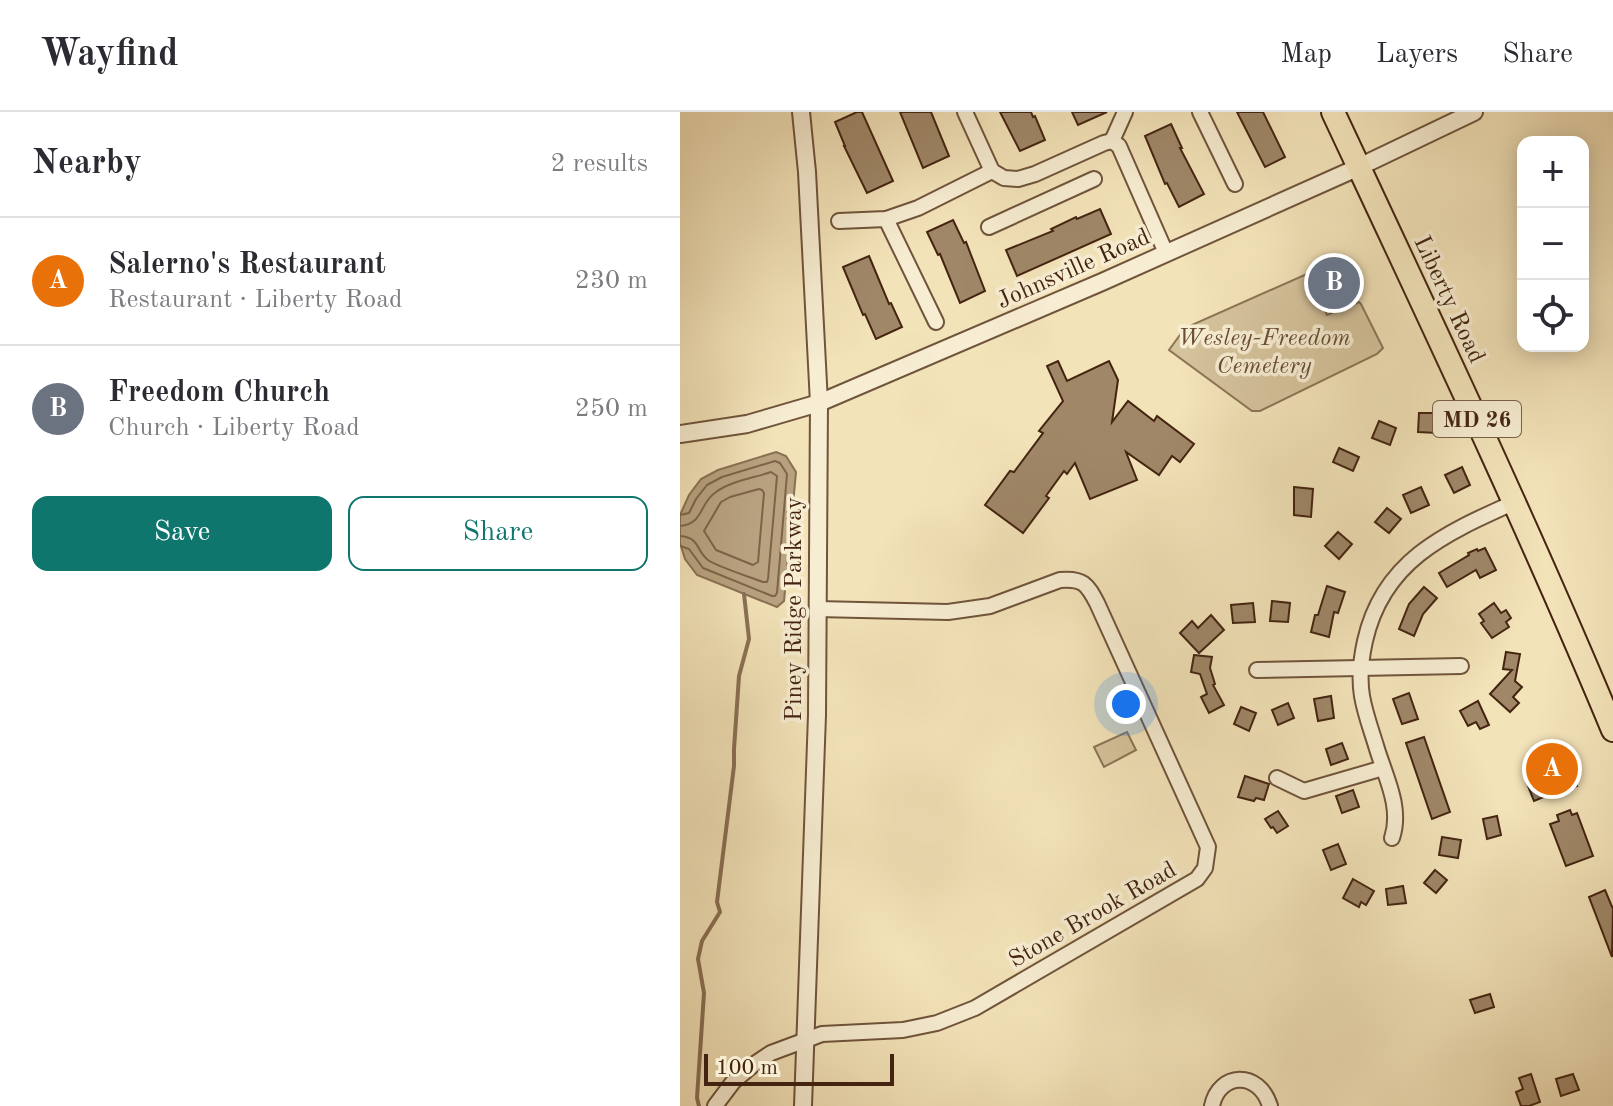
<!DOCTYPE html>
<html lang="en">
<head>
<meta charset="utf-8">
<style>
  body { margin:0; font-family:"Old Standard TT",serif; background:#f7f7f7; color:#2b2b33 }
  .controls { position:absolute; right:24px; top:24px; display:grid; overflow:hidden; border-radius:16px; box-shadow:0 4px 20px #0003 }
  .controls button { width:72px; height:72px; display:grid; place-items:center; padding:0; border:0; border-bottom:2px solid #e1e1e2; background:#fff; color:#2b2b33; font:40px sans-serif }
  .scale { position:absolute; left:24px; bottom:20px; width:190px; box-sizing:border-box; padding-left:8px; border:4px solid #442411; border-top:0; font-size:22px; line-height:28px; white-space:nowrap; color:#442411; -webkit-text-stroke:6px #f7edd2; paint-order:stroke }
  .you { position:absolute; left:446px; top:592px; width:28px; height:28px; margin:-20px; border:6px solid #fff; border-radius:50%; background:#1a73e8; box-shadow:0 0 0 12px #1a73e833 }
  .badge { display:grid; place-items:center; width:52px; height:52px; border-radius:50%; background:#0f766e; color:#fff; font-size:26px; font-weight:700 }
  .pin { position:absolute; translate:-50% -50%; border:4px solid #fff; box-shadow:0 2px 8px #0006 }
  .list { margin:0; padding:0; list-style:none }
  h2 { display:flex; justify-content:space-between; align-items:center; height:104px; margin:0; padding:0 32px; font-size:34px }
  h2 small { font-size:26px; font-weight:400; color:#7c7c81 }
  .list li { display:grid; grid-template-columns:52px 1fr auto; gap:24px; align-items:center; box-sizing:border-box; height:128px; padding:0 32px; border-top:2px solid #e1e1e2 }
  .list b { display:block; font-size:30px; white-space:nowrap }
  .list p { margin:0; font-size:26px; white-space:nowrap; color:#7c7c81 }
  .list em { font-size:26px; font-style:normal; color:#7c7c81 }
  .actions { display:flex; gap:16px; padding:24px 32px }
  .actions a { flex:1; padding:18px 0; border:2px solid #0f766e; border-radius:16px; text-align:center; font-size:28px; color:#0f766e }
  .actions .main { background:#0f766e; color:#fff }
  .icon { flex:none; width:44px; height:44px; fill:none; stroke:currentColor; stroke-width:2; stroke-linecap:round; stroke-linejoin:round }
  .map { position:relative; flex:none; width:933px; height:994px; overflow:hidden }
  header { display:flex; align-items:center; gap:48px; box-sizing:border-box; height:112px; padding:0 40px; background:#fff; border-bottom:2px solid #e1e1e2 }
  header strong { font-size:38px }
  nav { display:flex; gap:44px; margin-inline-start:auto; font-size:28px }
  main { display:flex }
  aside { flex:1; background:#fff }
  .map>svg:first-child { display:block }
  .green { fill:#d5c39c; stroke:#8c7456; stroke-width:2 }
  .water { fill:#b8a280; stroke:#8a7054; stroke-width:2 }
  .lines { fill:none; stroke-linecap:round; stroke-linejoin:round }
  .shore { stroke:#7e6348; stroke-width:2 }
  .stream { stroke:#8a7054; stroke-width:4 }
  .building { fill:#9f8768; stroke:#442411; stroke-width:2 }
  .minor-casing { stroke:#70543b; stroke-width:18 }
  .tertiary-casing { stroke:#70543b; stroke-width:20 }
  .primary-casing { stroke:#442411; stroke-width:26 }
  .minor { stroke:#f7edd2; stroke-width:14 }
  .tertiary { stroke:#f7edd2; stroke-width:16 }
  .primary { stroke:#f3e3b9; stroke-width:22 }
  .labels { text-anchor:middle; stroke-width:7; stroke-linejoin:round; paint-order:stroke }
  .shield { fill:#f7edd2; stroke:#7a604b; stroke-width:2 }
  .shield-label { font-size:22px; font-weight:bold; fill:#442411 }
  .street-label { font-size:24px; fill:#442411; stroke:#f7edd2 }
  .park-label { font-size:24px; font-style:italic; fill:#684c34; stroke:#f7edd2 }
</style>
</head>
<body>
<header>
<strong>Wayfind</strong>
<nav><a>Map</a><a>Layers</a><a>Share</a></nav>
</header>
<main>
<aside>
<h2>Nearby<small>2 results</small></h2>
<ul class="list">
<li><span class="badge" style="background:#e8710a">A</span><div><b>Salerno's Restaurant</b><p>Restaurant · Liberty Road</p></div><em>230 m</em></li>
<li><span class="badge" style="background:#6b7280">B</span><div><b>Freedom Church</b><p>Church · Liberty Road</p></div><em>250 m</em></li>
</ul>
<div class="actions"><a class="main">Save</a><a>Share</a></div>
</aside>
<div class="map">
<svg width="933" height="994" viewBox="0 0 933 994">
  <rect width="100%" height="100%" fill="#f3e3b9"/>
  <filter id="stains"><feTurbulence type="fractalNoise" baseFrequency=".0025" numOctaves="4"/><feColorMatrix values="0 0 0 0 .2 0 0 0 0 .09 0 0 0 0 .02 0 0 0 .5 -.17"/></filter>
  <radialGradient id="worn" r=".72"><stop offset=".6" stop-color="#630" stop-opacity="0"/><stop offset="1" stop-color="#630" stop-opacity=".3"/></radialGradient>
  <!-- green -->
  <g class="green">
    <path d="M629 161 647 203 679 190 681 192 703 236 697 242 580 299H572L489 238 505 216Z"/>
    <path d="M447 620 456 638 424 655 414 635Z"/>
  </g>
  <!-- water -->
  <path class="water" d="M96 340 106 344 116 360 104 489 97 495 17 463 5 447 0 431V403L9 383 21 367 38 358Z"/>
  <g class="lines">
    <!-- shore -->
    <g class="shore">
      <path d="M79 377 82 378 84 381 78 450 73 453 36 438 24 419 41 390 50 385Z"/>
      <path d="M0 403 9 401 16 387 27 373 42 365 95 349 100 351 107 362 97 481 95 484H92L23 456 9 437 0 434"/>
      <path d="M0 414C24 412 19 391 36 380 51 369 74 366 91 360L97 364 88 467 87 470H83C70 465 38 455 28 448 15 438 21 426 0 424"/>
    </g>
    <!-- stream -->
    <path class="stream" d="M19 994 17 986 24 881 18 847 22 829 40 800 37 790 54 654V637L59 564 69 527 64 482"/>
  </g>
  <!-- building -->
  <g class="building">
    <path d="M177 0H182L213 69 187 81 164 34H165L155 10Z"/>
    <path d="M220 0H251L269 44 243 56Z"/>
    <path d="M320 0H351L353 5 355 4 365 28 340 39Z"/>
    <path d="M392 0H427L398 13Z"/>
    <path d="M557 0H583L605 45 585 55Z"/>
    <path d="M491 12 502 36H500L524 82 499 95 487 71 485 72 465 24Z"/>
    <path d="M420 97 431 122 337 164 326 138 373 119 371 117 396 105 397 107Z"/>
    <path d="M273 108 284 131 286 130 305 179 280 191 260 142 258 143 247 120Z"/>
    <path d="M189 144 209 192 211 191 222 215 196 227 185 202 183 203 163 155Z"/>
    <path d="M378 249 387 269 429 249 438 268 432 310 448 289 474 309 477 304 514 332 500 350 492 344 479 363 446 340 457 368 410 387 395 351 387 362 384 359 366 384 369 386 343 421 305 393 330 359 334 360 363 321 359 319 383 289 367 254Z"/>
    <path d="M739 301H757V321L738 320Z"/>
    <path d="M699 309 716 316 710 333 692 326Z"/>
    <path d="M659 336 679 345 673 359 653 350Z"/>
    <path d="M782 355 790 373 774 381 765 363Z"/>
    <path d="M614 375 633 377 631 405 614 403Z"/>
    <path d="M741 375 749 393 731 401 723 383Z"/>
    <path d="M707 396 721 407 709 421 695 410Z"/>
    <path d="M658 420 672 432 659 447 645 434Z"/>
    <path d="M805 436 816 458 800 466 796 458 767 475 759 461 789 443 788 441 797 437 798 439Z"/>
    <path d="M647 474 665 480 658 501 654 500 649 525 631 520 635 503H638Z"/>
    <path d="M744 475 757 486 743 502 734 524 719 517 729 492Z"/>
    <path d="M592 489 610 491 608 510 590 509Z"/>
    <path d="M573 491 575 510 553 511 551 493Z"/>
    <path d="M814 491 821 501 826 498 831 506 826 510 829 515 812 526 801 511 804 509 799 502Z"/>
    <path d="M531 503 544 518 519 541 500 521 512 509 518 516Z"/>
    <path d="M826 540 840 542 835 569 842 575 833 585 839 591 830 600 810 582 832 558 823 557Z"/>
    <path d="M514 543 532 545 530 556 535 572 533 573 544 593 529 601 521 585 527 582 520 562 511 560Z"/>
    <path d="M729 581 738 607 722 612 713 587Z"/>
    <path d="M651 584 654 606 638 609 634 587Z"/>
    <path d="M798 589 809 613 800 617 796 610 788 614 780 599Z"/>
    <path d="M608 591 614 606 598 613 592 598Z"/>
    <path d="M561 595 576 601 569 619 554 612Z"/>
    <path d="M744 625 770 700 752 707 726 631Z"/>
    <path d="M662 631 668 647 651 653 646 637Z"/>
    <path d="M882 638 897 674 884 679 883 677 854 689 846 669 857 665 851 649 874 639V641Z"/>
    <path d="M565 664 589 672 584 688 576 686 574 689 558 685Z"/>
    <path d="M673 678 679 695 662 701 656 684Z"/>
    <path d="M890 698 892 703 897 701 913 744 886 754 870 712 879 709 877 703Z"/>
    <path d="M598 699 608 714 597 721 593 715 591 716 585 707Z"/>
    <path d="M817 704 821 723 807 727 803 707Z"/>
    <path d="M762 725 781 728 778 746 759 743Z"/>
    <path d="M658 732 666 752 651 758 643 738Z"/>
    <path d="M755 758 767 768 756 781 744 771Z"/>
    <path d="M673 767 694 779 686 793 681 790 679 795 663 786Z"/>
    <path d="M723 774 726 791 708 793 706 777Z"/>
    <path d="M925 778 933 797 932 845 909 785Z"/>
    <path d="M810 882 814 895 795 901 790 888Z"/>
    <path d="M851 962 860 990 849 994H841L836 980 843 977 839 966Z"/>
    <path d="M893 962 899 978 881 984 876 967Z"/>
  </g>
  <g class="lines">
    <!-- minor casing -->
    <g class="minor-casing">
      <g id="minor">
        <path d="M285 0 312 59 324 66 338 67 355 62 424 31 432 29"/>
        <path d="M520 0 555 72"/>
        <path d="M432 29 439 34 486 141"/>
        <path d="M432 29 445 0"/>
        <path d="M206 107 256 210"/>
        <path d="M159 109 206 107 238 96 312 59"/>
        <path d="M309 115 414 67"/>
        <path d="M577 558 781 554"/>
        <path d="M597 666 624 679 703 656"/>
        <path d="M712 726C722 696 706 666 697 637 692 620 685 602 682 584 679 566 681 547 685 529 703 448 766 421 835 390"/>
        <path d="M35 994 53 970 73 953 91 941 142 922 223 918 257 911 295 896 517 767 525 756 528 735 417 491C407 472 403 466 380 468L310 494 268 500 137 497"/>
        <path d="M532 994C539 960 579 958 590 994"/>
      </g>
    </g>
    <!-- tertiary casing -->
    <g class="tertiary-casing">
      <g id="tertiary">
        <path d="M121 0 127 60 139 291 137 603 123 994"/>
        <path d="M0 322 67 312 139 291 422 170 679 55 794 0"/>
      </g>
    </g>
    <!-- primary casing -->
    <g class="primary-casing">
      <path id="primary" d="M653 0C749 205 846 409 933 618"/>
    </g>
    <!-- minor -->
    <use href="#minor" class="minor"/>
    <!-- tertiary -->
    <use href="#tertiary" class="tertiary"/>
    <!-- primary -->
    <use href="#primary" class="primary"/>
  </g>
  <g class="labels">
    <!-- shield labels -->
    <rect class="shield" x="753" y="289" width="88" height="36" rx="6"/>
    <g class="shield-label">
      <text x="797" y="315">MD 26</text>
    </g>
    <!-- street labels -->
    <g class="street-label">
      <text transform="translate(393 156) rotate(-24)" y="8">Johnsville Road</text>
      <text transform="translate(770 187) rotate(65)" y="8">Liberty Road</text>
      <text transform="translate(113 497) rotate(-90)" y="8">Piney Ridge Parkway</text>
      <text transform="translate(412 802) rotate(-30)" y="8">Stone Brook Road</text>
    </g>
    <!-- park labels -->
    <g class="park-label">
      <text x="584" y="233">Wesley-Freedom<tspan x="584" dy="28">Cemetery</tspan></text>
    </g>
  </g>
  <rect width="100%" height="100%" filter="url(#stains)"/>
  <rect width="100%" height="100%" fill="url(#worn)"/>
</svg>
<div class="controls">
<button>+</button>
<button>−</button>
<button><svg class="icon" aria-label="locate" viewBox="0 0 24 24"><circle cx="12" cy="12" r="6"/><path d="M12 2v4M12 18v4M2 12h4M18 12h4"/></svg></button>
</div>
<div class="scale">100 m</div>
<div class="you"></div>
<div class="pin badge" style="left:872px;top:657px;background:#e8710a">A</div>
<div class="pin badge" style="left:654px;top:171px;background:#6b7280">B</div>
</div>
</main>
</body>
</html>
